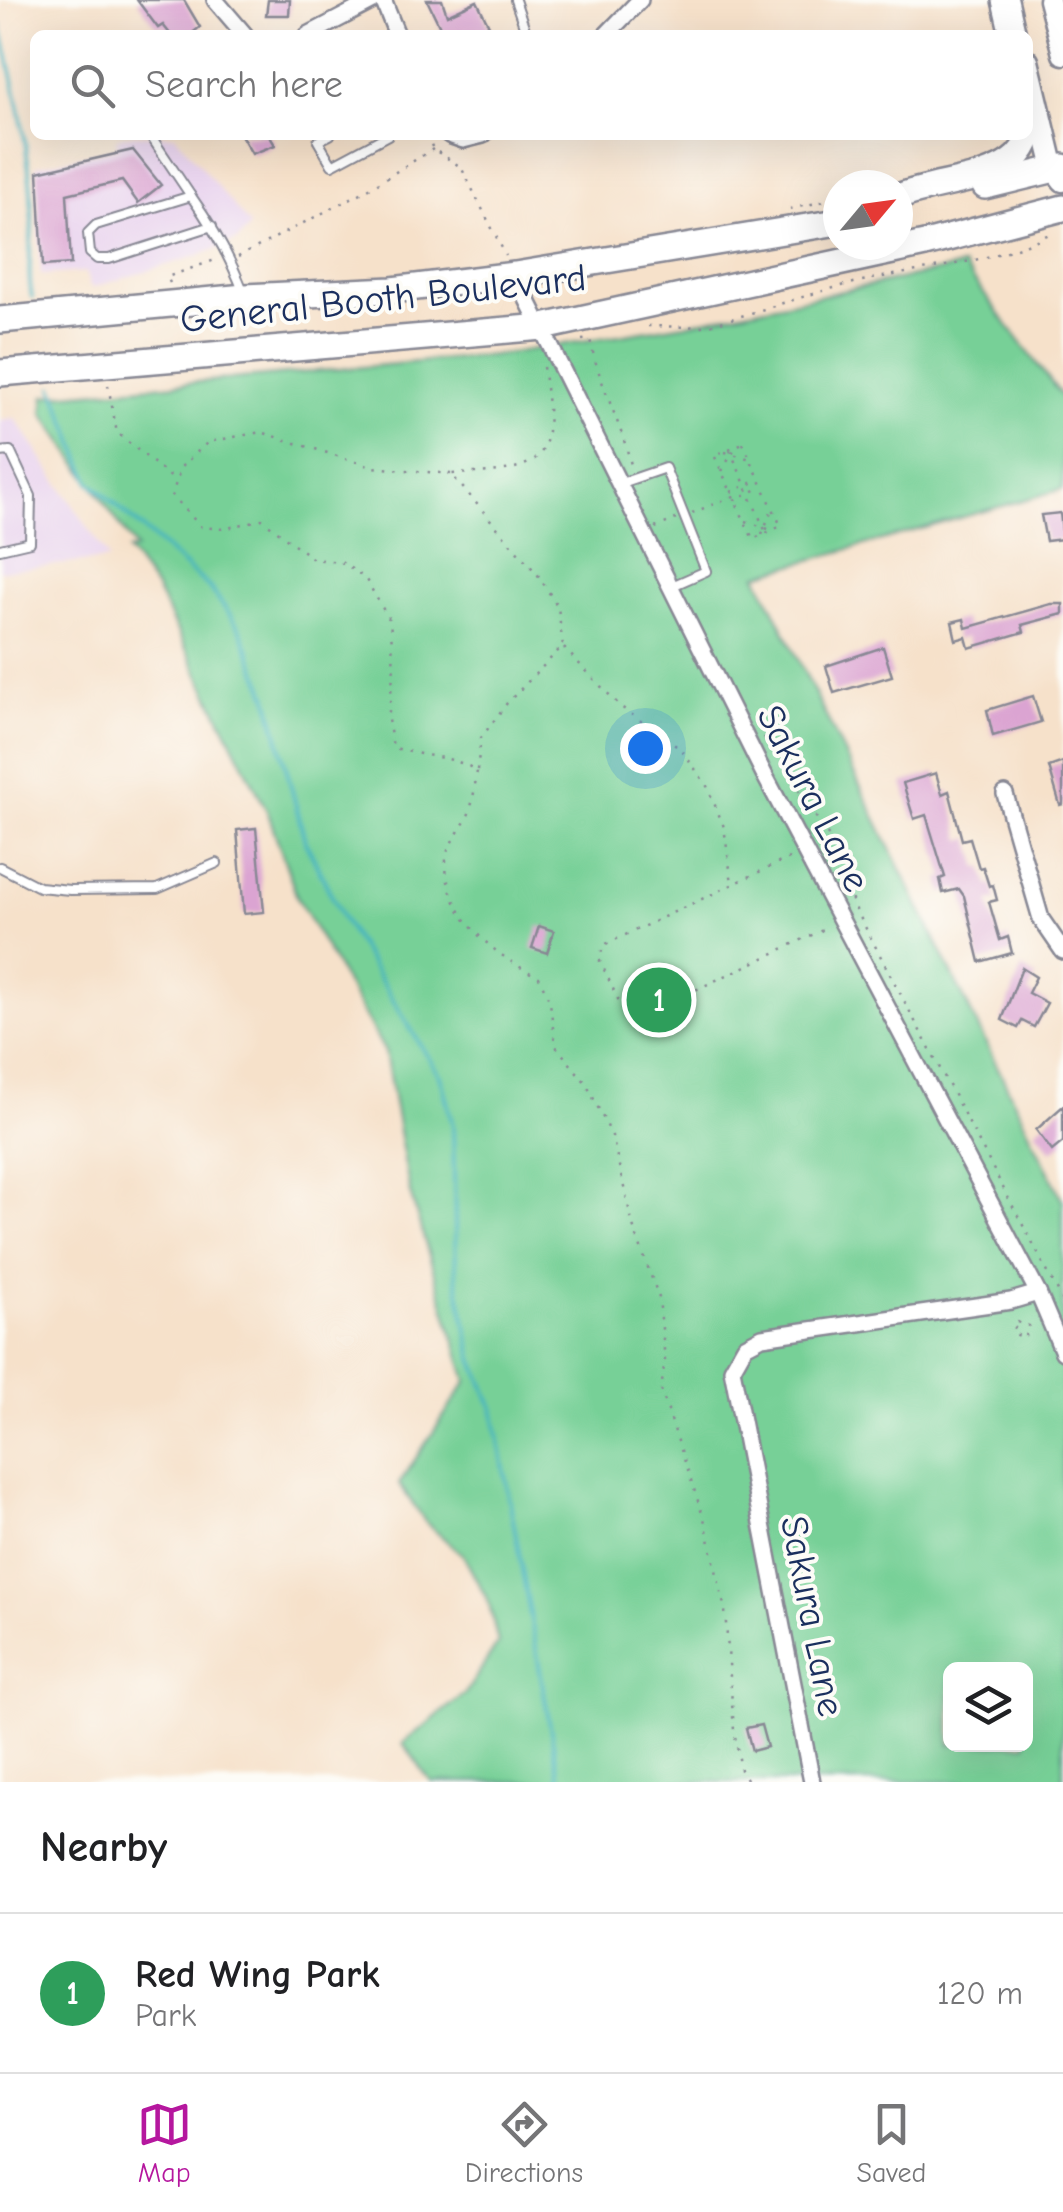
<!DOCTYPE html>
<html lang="en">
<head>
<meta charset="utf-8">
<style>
  body { margin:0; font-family:"Comic Neue",sans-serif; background:#f6f6f6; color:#202124 }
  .controls { position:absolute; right:30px; bottom:30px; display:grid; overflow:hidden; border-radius:15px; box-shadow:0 10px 40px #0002 }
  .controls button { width:90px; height:90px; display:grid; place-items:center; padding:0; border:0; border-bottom:2px solid #e0e0e0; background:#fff; color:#202124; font:50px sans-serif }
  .compass { position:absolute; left:823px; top:170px; width:90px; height:90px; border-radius:50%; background:#fff; box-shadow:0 10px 40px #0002; rotate:61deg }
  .you { position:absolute; left:645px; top:748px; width:35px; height:35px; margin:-25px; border:8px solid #fff; border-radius:50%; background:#1a73e8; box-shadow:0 0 0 15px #1a73e833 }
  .badge { display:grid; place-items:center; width:65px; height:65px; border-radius:50%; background:#b5179e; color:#fff; font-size:32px; font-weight:700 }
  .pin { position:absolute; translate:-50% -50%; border:5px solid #fff; box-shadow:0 2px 10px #0006 }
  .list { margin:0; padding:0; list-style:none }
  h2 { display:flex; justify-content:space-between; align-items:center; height:130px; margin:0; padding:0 40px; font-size:42px }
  h2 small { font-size:32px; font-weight:400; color:#757577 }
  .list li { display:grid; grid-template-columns:65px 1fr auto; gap:30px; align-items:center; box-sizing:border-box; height:160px; padding:0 40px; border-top:2px solid #e0e0e0 }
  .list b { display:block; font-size:38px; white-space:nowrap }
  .list p { margin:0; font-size:32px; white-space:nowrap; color:#757577 }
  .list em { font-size:32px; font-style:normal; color:#757577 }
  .icon { flex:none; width:55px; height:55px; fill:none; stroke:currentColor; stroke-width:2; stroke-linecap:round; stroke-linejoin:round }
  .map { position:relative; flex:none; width:1063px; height:1782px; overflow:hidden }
  .search { position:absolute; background:#fff; box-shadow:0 10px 40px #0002; left:30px; right:30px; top:30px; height:110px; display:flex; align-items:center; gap:25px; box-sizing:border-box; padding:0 35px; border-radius:15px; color:#757577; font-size:38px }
  .sheet { height:290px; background:#fff }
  nav { display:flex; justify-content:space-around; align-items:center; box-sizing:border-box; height:140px; border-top:2px solid #e0e0e0; background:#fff; font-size:28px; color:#757577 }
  nav a { display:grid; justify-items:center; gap:5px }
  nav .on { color:#b5179e }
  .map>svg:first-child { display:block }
  .built { fill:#e8d2ee }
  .green { fill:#77d097; stroke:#49807a; stroke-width:2.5; fill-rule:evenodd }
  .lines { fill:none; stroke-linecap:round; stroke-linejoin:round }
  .stream { stroke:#45b4c0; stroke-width:4 }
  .building { fill:#dba4d2 }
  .service-casing { stroke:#888894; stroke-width:12 }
  .minor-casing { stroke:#888894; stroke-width:20 }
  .secondary-casing { stroke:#888894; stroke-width:25 }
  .trunk-casing { stroke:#888894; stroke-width:30 }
  .path { stroke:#888894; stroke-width:2.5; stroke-dasharray:2.5 8; stroke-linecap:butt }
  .service { stroke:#fff; stroke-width:8 }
  .minor { stroke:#fff; stroke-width:15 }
  .secondary { stroke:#fff; stroke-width:20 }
  .trunk { stroke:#fff; stroke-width:25 }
  .labels { text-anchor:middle; stroke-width:8; stroke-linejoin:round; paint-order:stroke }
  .street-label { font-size:38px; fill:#1b2f5e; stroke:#fdfcf7 }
</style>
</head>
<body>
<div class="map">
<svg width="1063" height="1782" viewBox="0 0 1063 1782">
  <rect width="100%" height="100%" fill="#fdfcf7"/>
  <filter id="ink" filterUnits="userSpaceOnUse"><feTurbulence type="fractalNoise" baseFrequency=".01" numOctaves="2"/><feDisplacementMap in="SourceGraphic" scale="20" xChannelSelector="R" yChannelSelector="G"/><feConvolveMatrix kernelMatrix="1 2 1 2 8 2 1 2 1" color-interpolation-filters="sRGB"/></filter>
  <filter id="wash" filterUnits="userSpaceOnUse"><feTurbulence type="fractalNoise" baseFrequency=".0048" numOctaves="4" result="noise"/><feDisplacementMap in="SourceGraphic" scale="40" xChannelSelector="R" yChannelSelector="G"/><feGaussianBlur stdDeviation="2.25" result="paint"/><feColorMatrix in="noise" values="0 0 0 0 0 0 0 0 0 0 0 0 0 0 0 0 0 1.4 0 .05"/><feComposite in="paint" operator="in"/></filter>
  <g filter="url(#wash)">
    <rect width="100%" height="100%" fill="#f6e1ca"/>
    <!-- built -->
    <g class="built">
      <path d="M125 135H175L250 226 238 240 203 254 91 288 85 272 41 275 36 166 118 148 116 139Z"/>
      <path d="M15 418 109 559 0 571V420Z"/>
    </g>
    <!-- green -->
    <path class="green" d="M963 266 1063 398V489L757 575 1063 1201V1782H431L403 1743 465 1694 498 1643 489 1603 463 1555 426 1523 399 1484 467 1381 410 1193 385 1052 297 897 268 813 156 589 128 551 136 549 43 413 45 396 505 354 685 324ZM950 1670H1026V1744H950Z"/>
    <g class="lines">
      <!-- stream -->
      <g class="stream">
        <path d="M0 24C15 85 30 148 32 210 33 240 26 268 32 297"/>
        <path d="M53 387 90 482 211 589 240 629 268 697 305 841 343 919 441 1078 453 1126 456 1277 473 1359 493 1408 560 1782"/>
      </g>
    </g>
    <g id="blocks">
      <!-- building -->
      <g class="building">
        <path d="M137 0H184L200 27 190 35H171L163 25 158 28Z"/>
        <path d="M268 0H290L289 15H266Z"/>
        <path d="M427 0H442L447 15 477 1 492 32 444 35Z"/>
        <path d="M241 135H269L275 145 252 154Z"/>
        <path d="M133 150 161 185 138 203 122 181 67 194 71 264 43 266 38 172Z"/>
        <path d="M1060 513 1063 539 1046 541 1041 515Z"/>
        <path d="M1051 604H1063V614L1022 625 1024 632 969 648 966 637 956 640 952 622 964 619 966 628Z"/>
        <path d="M883 647 892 676 834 693 826 666Z"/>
        <path d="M1033 696 1041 722 993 736 987 710Z"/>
        <path d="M1063 762V804L1060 805 1049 767Z"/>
        <path d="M936 773 942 794 949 791 962 840 970 838 979 868 983 867 989 886 993 885 997 900 989 902 1000 940 1008 937 1012 953 980 962 964 896 959 889 943 893 940 879 945 877 926 815 914 819 903 783Z"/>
        <path d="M256 828 264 912 244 914 237 830Z"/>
        <path d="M539 926 554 931 547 953 532 948Z"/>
        <path d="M1022 968 1036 977 1028 993 1047 1003 1034 1027 1022 1021 1018 1028 1002 1020Z"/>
        <path d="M1063 1106V1142L1052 1151 1036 1130Z"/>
        <path d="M761 1725 767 1747 752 1751 746 1728Z"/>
      </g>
    </g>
  </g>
  <g filter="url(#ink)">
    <use href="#blocks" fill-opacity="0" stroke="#888894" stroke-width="2.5"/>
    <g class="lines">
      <!-- service casing -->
      <g class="service-casing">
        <g id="service">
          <path d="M515 0 527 35"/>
          <path d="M150 135 191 196"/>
          <path d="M330 135 318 141 332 165 388 135"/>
          <path d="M212 226 109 259H97L90 253 88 233 96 225 191 196C213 227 230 257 244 293"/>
          <path d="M0 452 10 451 31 496 30 542 0 549"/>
          <path d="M621 483 665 468 706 571 672 586"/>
          <path d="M0 867 39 887 70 890 157 889 217 863"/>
        </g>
      </g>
      <!-- minor casing -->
      <g class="minor-casing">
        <g id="minor">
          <path d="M215 0 245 35"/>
          <path d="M383 0 397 35"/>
          <path d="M308 35 375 0"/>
          <path d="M606 35 640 0"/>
          <path d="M449 135 463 140 483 135"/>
          <path d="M515 275 765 776 1038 1293 1063 1352"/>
          <path d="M1005 794 1041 919 1063 951"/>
          <path d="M812 1782 732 1369 745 1346 762 1337 1011 1301 1038 1293"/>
        </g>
      </g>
      <!-- secondary casing -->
      <g class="secondary-casing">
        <g id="secondary">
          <path d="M1049 0 1063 54"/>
          <path d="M1028 61 1054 169 1063 181"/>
        </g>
      </g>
      <!-- trunk casing -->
      <g class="trunk-casing">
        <g id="trunk">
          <path d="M1005 0 1013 35"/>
          <path d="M985 186 1063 167"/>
          <path d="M898 197C954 174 1049 186 1028 97"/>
          <path d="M0 320 245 297 392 290 515 275 838 222"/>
          <path d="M0 373 543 327 925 244 1063 208"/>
        </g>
      </g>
      <!-- path -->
      <g class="path">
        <path d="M427 135 433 149 461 167 506 256"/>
        <path d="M790 209 838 198"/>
        <path d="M238 257 363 192 433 149"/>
        <path d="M170 283 167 277 215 260"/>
        <path d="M648 326C670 326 696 329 717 323 764 310 810 293 858 282 922 268 992 264 1051 233"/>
        <path d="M582 340 590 339C598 382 621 422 631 465"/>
        <path d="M108 385 117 433 173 479"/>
        <path d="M743 443 781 526 753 539 714 455Z"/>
        <path d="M730 450 765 530"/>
        <path d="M725 452 751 459"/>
        <path d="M722 471 735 448"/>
        <path d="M451 474 372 467 261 432 208 442 181 467 172 495 201 527 224 529 262 519 313 559 341 562 365 578 390 621 394 666 388 720 393 747C422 758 451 754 477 771 475 783 474 798 470 810 466 826 447 842 446 859 444 915 494 956 539 977L550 1002 555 1045 586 1083 612 1136 633 1226 659 1298 665 1360 661 1390 706 1525 725 1610 734 1730 741 1770 749 1782"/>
        <path d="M731 492 759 480"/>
        <path d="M734 500 762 487"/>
        <path d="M692 513 731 497"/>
        <path d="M746 521 771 530"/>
        <path d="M655 528 676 519"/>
        <path d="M762 534 772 509"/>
        <path d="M564 648 621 707 682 750 707 786 724 827 732 883"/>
        <path d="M764 737 851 871 847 887 854 906 1063 1301"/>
        <path d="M477 770 481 738 507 703 563 646 558 607 538 575 451 474C547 471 558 463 543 367"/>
        <path d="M789 858 604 945 599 959 624 1012 638 1017 827 928"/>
        <path d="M1017 1322 1029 1326 1024 1338 1013 1333Z"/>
      </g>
      <!-- service -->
      <use href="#service" class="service"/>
      <!-- minor -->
      <use href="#minor" class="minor"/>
      <!-- secondary -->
      <use href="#secondary" class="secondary"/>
      <!-- trunk -->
      <use href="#trunk" class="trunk"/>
    </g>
  </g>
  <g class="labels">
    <!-- street labels -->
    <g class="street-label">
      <text transform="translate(383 298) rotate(-6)" y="13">General Booth Boulevard</text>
      <text transform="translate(814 798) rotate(63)" y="13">Sakura Lane</text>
      <text transform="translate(813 1616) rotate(79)" y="13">Sakura Lane</text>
    </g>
  </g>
</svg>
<div class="controls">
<button><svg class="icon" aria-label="layers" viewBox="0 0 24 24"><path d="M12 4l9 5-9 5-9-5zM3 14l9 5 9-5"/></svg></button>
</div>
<svg class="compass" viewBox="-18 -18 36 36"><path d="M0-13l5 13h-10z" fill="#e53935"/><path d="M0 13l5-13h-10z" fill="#757577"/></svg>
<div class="you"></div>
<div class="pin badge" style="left:659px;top:1000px;background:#2e9e5b">1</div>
<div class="search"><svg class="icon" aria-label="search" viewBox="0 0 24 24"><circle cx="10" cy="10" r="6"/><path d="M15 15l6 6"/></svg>Search here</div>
</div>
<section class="sheet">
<h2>Nearby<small></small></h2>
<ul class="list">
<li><span class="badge" style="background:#2e9e5b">1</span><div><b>Red Wing Park</b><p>Park</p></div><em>120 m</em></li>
</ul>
</section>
<nav>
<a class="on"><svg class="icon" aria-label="map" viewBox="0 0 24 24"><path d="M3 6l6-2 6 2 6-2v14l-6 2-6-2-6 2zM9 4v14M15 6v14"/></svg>Map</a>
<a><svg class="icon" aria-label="directions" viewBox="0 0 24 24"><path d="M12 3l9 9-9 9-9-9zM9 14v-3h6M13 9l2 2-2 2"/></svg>Directions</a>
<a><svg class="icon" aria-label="saved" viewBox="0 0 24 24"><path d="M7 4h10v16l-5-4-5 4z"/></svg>Saved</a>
</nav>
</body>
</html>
